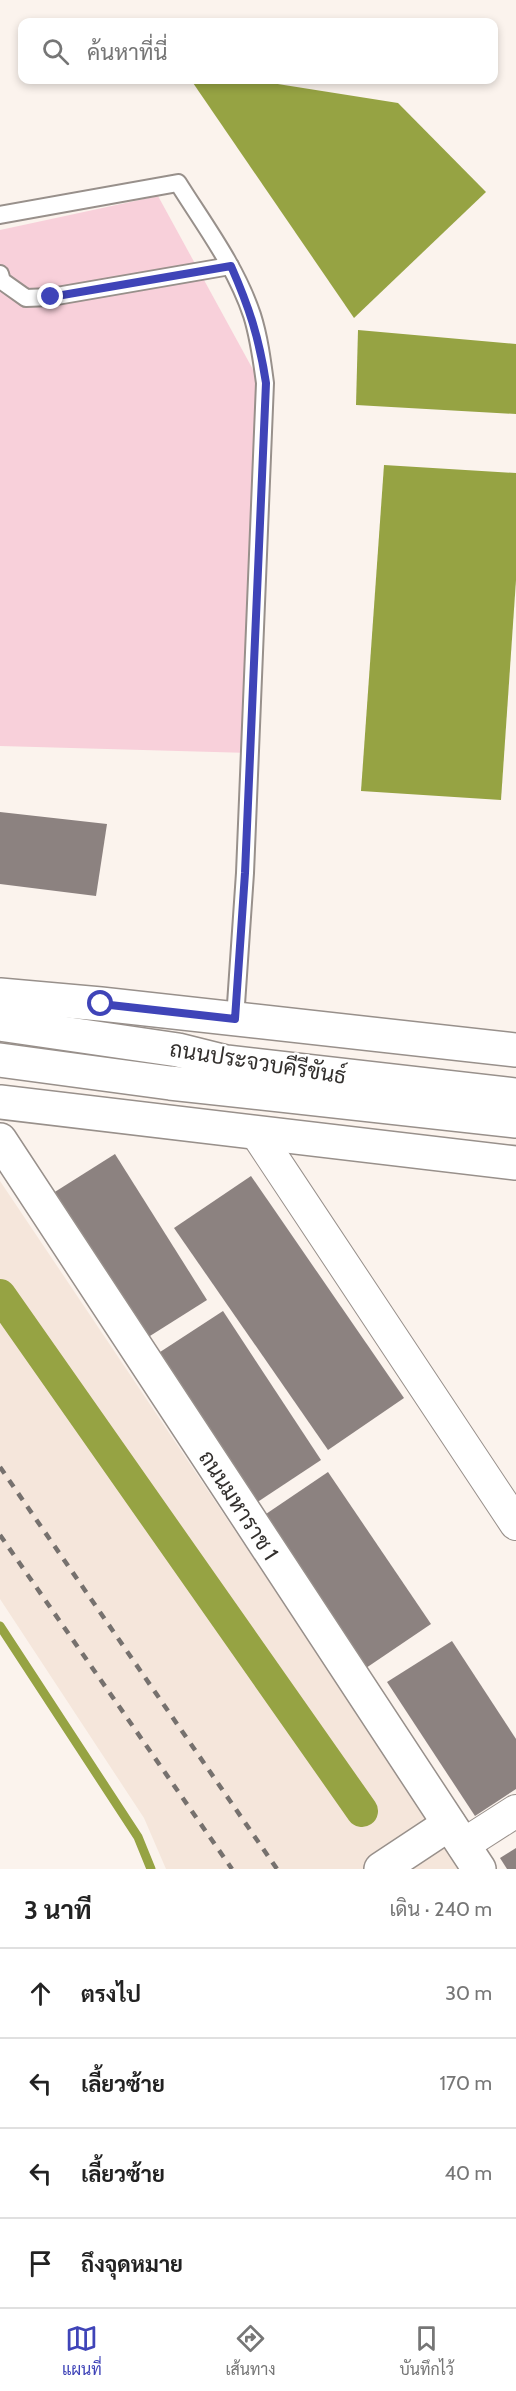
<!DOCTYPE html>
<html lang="th">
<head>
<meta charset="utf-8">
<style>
  body { margin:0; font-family:Cabin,Sarabun,sans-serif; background:#f2f2f2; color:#222 }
  .stop { position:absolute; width:18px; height:18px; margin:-14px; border:4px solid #3f44b8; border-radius:50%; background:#fff }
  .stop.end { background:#3f44b8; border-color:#fff; box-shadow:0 2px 6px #0008 }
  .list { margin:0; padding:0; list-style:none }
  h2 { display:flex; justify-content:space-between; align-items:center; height:78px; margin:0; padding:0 24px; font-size:26px }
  h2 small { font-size:20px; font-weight:400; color:#767676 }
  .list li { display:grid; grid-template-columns:39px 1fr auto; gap:18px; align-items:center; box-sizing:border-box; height:90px; padding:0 24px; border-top:2px solid #e0e0e0 }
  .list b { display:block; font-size:22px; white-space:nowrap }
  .list em { font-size:20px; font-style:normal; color:#767676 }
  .icon { flex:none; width:33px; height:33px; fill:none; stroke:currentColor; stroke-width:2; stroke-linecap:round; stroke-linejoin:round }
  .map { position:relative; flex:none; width:516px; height:1869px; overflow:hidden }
  .search { position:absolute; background:#fff; box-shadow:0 3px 9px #0003; left:18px; right:18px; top:18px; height:66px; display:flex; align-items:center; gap:15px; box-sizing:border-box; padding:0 21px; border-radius:12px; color:#767676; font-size:22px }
  .sheet { height:438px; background:#fff }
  nav { display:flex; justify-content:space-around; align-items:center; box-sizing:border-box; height:84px; border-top:2px solid #e0e0e0; background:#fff; font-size:16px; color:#767676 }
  nav a { display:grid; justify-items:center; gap:3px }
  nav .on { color:#3f44b8 }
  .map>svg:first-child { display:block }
  .built { fill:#f5e6db }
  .green { fill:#f8d0da }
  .water { fill:#96a343 }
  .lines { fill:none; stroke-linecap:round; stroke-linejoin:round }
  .stream { stroke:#96a343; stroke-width:9 }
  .canal { stroke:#96a343; stroke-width:32 }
  .building { fill:#8c8280 }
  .lane-casing { stroke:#98908b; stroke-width:20 }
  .street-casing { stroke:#98908b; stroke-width:34 }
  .secondary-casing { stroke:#98908b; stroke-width:36 }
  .lane { stroke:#fff; stroke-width:16 }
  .street { stroke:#fff; stroke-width:32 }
  .secondary { stroke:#fff; stroke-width:33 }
  .rail { stroke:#76716e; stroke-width:4.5; stroke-dasharray:8 8; stroke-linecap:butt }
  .route { stroke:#3f44b8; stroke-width:8 }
  .labels { text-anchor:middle; stroke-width:5; stroke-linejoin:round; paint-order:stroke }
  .street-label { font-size:22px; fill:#33302e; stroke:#fff }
</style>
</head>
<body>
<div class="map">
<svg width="516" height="1869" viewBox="0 0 516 1869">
  <rect width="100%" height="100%" fill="#fbf3ed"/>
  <!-- built -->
  <path class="built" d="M0 1181 462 1869H166L144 1818 0 1599Z"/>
  <!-- green -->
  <path class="green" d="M158 196 256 375 250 753 0 746V230Z"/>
  <!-- water -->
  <g class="water">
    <path d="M191 80H252L398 103 486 192 354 318Z"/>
    <path d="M358 330 516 344V414L356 405Z"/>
    <path d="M384 465 516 473V580L501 800 361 791Z"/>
  </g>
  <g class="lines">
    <!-- stream -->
    <path class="stream" d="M0 1626 138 1837 151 1869"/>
    <!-- canal -->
    <path class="canal" d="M0 1295 362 1811"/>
  </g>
  <!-- building -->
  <g class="building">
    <path d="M0 812 107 824 96 896 0 884Z"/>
    <path d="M115 1154 207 1300 142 1341 50 1195Z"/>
    <path d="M251 1176 404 1398 328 1450 174 1228Z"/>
    <path d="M223 1311 321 1460 256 1503 157 1354Z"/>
    <path d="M328 1472 431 1624 366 1668 263 1516Z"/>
    <path d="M452 1641 516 1739V1789L475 1816 387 1682Z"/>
    <path d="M516 1848V1869H507L500 1858Z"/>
  </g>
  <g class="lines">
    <!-- lane casing -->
    <g class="lane-casing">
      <g id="lane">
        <path d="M0 215 178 183C205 226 236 267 252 315 259 337 262 360 265 383L245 873 235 1019"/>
        <path d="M0 274 2 281 26 298 51 297 230 266"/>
      </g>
    </g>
    <!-- street casing -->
    <g class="street-casing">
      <g id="street">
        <path d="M257 1134 516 1524"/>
        <path d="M463 1845 516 1811"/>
      </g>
    </g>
    <!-- secondary casing -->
    <g class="secondary-casing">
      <g id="secondary">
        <path d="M0 995 101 1004 516 1050"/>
        <path d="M0 1024 178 1050 226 1062 516 1095"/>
        <path d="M0 1060 170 1083 516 1121"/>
        <path d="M0 1102 516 1163"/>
        <path d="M0 1140 479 1869"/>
        <path d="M381 1869 449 1824"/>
      </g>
    </g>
    <!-- lane -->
    <use href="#lane" class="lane"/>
    <!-- street -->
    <use href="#street" class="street"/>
    <!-- secondary -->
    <use href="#secondary" class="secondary"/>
    <!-- rail -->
    <g class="rail">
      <path d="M0 1467 277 1869"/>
      <path d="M0 1535 232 1869"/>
    </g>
  </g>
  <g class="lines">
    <!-- route -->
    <path class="route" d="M51 297 231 266C249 307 259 337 266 383L245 873 235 1019 101 1004"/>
  </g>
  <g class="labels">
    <!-- street labels -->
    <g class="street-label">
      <text transform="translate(258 1062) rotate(9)" y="8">ถนนประจวบคีรีขันธ์</text>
      <text transform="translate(239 1505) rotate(57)" y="8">ถนนมหาราช 1</text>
    </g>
  </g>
</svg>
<div class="stop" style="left:101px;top:1004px"></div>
<div class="stop end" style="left:51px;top:297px"></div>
<div class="search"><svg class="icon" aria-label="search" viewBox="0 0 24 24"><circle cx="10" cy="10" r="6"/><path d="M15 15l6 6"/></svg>ค้นหาที่นี่</div>
</div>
<section class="sheet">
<h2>3 นาที<small>เดิน · 240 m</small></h2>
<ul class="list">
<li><svg class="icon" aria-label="ahead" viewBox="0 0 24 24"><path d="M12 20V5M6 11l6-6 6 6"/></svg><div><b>ตรงไป</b></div><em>30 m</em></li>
<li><svg class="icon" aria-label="left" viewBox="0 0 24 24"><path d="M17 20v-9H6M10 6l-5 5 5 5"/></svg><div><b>เลี้ยวซ้าย</b></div><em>170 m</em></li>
<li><svg class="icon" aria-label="left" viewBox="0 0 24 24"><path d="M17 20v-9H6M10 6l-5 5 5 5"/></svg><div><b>เลี้ยวซ้าย</b></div><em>40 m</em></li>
<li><svg class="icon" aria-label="arrive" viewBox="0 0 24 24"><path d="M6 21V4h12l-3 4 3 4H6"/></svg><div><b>ถึงจุดหมาย</b></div></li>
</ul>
</section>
<nav>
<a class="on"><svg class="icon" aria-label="map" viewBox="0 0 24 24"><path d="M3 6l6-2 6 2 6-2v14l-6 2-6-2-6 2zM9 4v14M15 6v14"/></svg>แผนที่</a>
<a><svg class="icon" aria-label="directions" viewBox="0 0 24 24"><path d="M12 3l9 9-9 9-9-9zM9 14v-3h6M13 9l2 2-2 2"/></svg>เส้นทาง</a>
<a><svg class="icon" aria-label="saved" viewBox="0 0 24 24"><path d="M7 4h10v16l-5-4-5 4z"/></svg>บันทึกไว้</a>
</nav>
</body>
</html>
